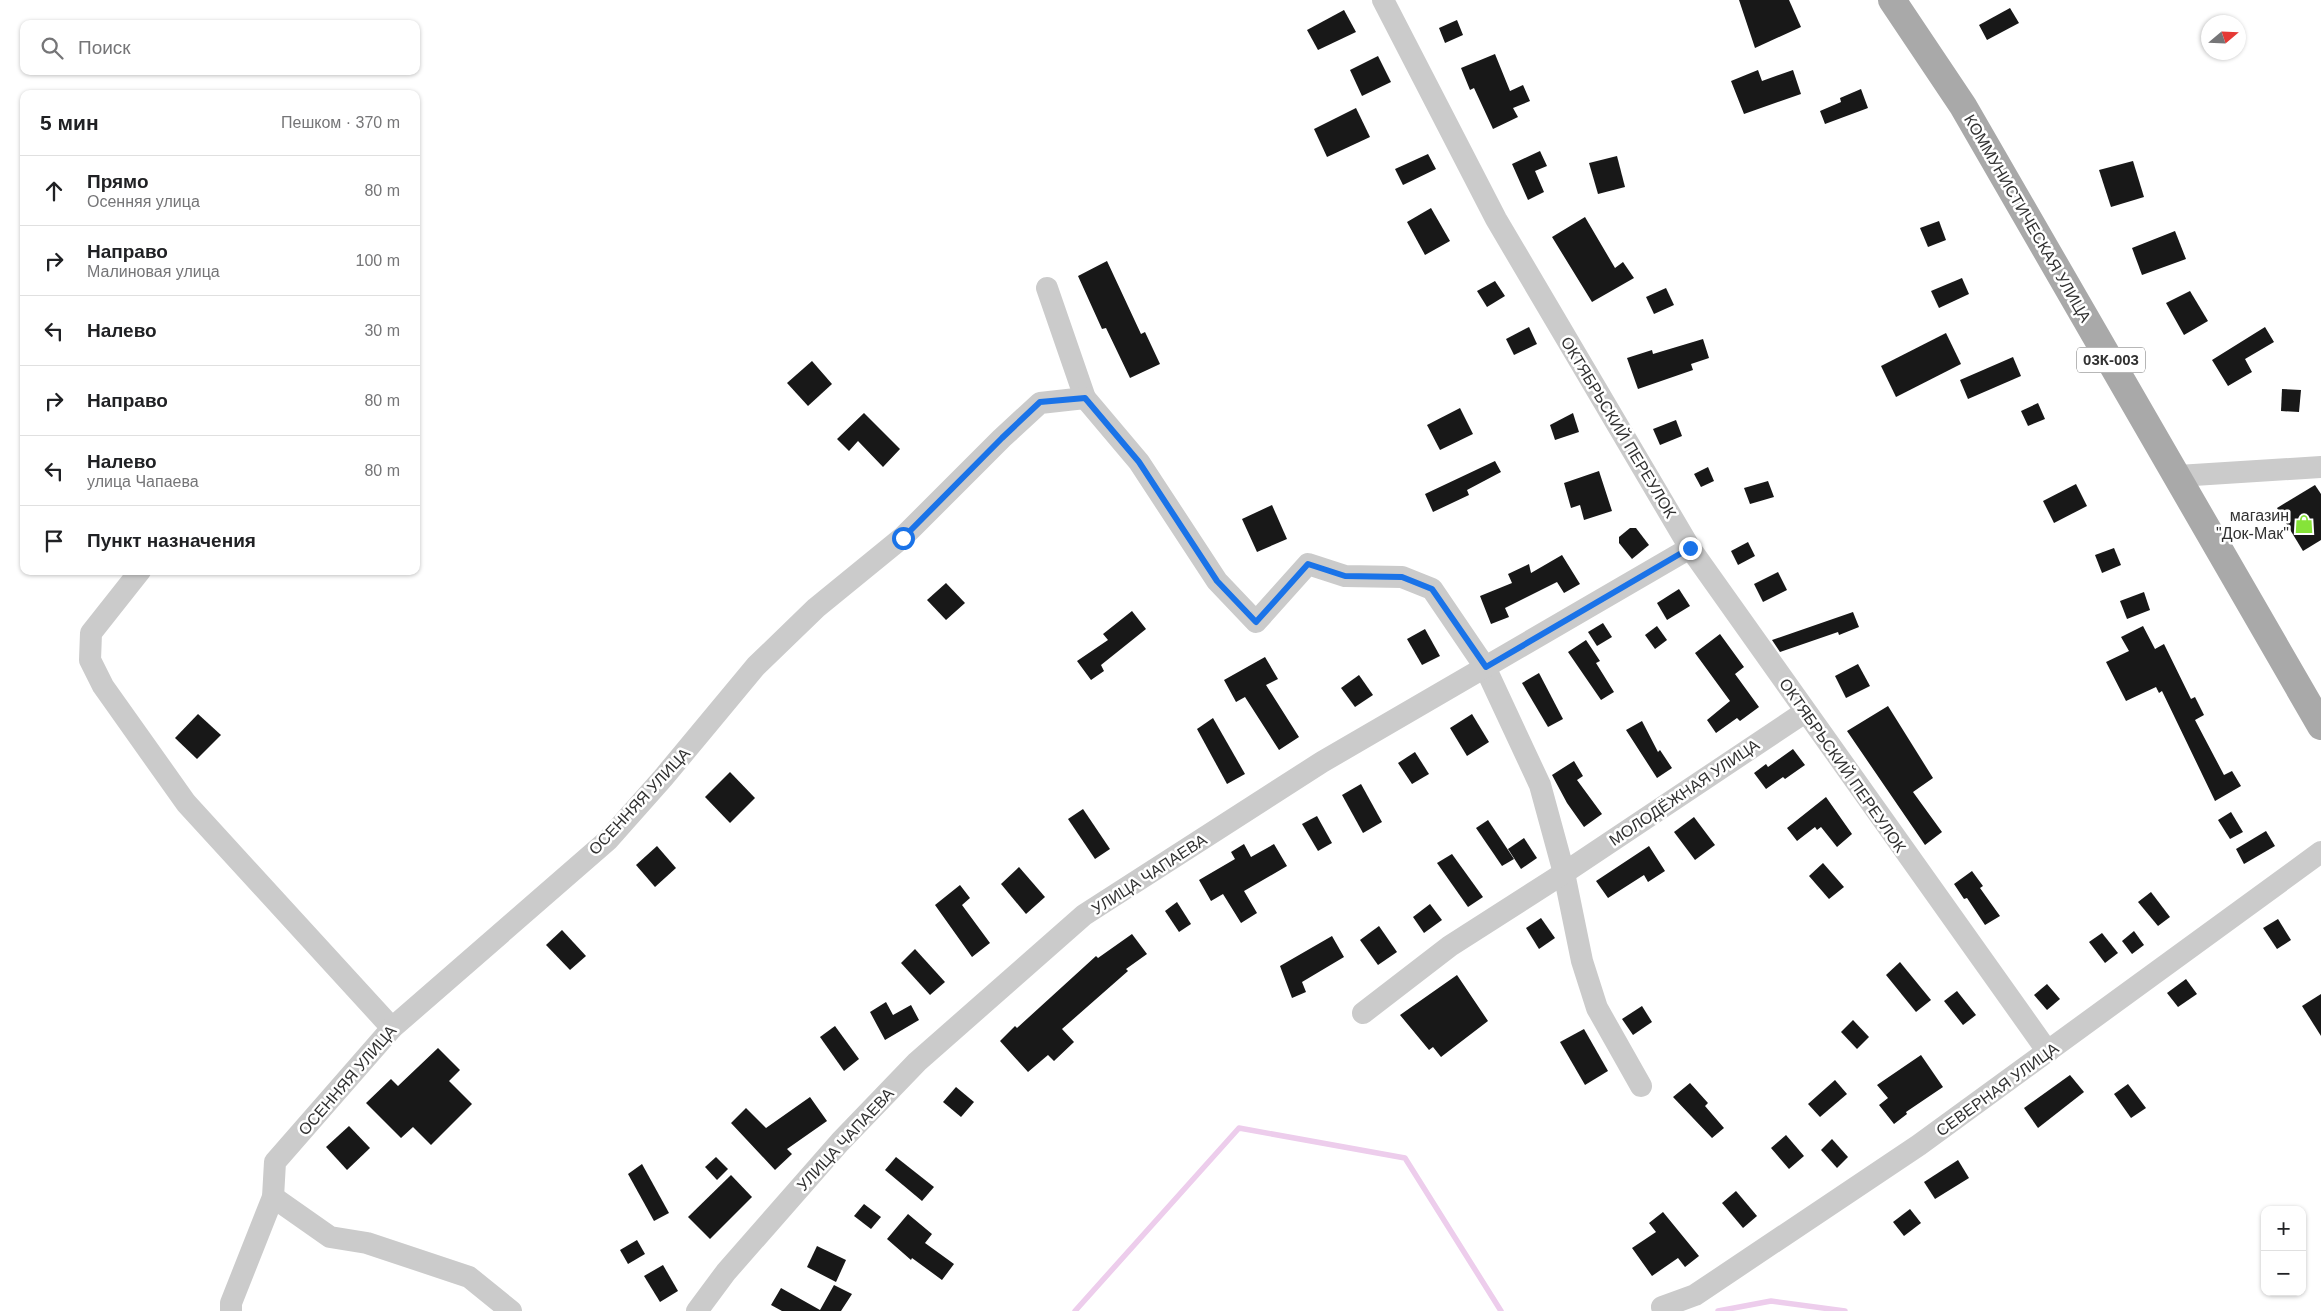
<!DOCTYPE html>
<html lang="ru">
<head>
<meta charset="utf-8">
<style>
  body { margin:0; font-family:Arial,sans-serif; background:#f2f2f2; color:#202124 }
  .controls { position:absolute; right:15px; bottom:15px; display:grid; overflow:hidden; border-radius:10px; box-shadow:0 1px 4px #0004 }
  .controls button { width:45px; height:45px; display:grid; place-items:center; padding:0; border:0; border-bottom:1px solid #e0e0e0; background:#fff; color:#202124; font:25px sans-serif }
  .compass { position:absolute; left:2201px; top:15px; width:45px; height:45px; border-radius:50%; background:#fff; box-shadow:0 1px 4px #0004; rotate:71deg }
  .stop { position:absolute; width:15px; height:15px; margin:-11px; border:4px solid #1a73e8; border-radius:50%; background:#fff }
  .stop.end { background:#1a73e8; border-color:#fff; box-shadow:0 1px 5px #0008 }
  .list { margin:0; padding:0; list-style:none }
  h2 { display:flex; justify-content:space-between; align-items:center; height:65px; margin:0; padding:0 20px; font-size:21px }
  h2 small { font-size:16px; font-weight:400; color:#757577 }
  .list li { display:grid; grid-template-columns:32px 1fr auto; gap:15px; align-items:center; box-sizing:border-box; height:70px; padding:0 20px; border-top:1px solid #e0e0e0 }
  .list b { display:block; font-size:19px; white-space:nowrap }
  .list p { margin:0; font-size:16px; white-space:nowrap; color:#757577 }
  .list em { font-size:16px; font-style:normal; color:#757577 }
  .icon { flex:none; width:28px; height:28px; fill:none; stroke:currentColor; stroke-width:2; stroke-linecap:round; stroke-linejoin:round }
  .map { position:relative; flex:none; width:2321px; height:1311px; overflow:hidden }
  .search { position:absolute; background:#fff; box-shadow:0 1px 4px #0004; left:20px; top:20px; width:400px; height:55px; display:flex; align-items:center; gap:12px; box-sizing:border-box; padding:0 18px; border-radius:10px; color:#757577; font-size:19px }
  .panel { position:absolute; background:#fff; box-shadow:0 1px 4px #0004; left:20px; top:90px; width:400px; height:485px; border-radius:10px }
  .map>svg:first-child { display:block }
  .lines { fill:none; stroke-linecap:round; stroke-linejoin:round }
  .stream { stroke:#edcdec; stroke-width:5.5 }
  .building { fill:#181818 }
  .minor { stroke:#cbcbcb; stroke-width:22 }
  .major { stroke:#a9a9a9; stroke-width:28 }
  .route { stroke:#1a73e8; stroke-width:6 }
  .labels { text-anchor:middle; stroke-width:5; stroke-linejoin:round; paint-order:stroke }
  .shield { fill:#fff; stroke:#6f6f6f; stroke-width:1 }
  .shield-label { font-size:15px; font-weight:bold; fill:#313131 }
  .street-label { font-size:16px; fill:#313131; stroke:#fff }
  .poi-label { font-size:16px; fill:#313131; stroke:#fff; text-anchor:end }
</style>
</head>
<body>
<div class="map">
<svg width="2321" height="1311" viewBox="0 0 2321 1311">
  <rect width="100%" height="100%" fill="#fff"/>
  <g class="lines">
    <!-- stream -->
    <g class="stream">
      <path d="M1075 1311 1239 1128 1405 1158 1501 1311"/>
      <path d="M1718 1311 1771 1301 1845 1311"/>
    </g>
  </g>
  <!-- building -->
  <g class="building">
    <path d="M1739 0H1789L1801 27 1755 48Z"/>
    <path d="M2010 8 2019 23 1987 40 1979 25Z"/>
    <path d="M1344 10 1356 32 1318 50 1307 30Z"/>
    <path d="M1457 20 1463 35 1445 43 1439 28Z"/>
    <path d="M1495 54 1510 91 1523 85 1530 101 1513 108 1518 117 1493 129 1474 88 1470 90 1461 68Z"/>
    <path d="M1378 56 1391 82 1362 96 1350 70Z"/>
    <path d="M1758 70 1762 81 1793 70 1801 94 1744 114 1731 81Z"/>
    <path d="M1861 89 1868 108 1825 124 1820 111 1841 102 1840 98Z"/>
    <path d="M1356 108 1370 137 1327 157 1314 129Z"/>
    <path d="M1540 151 1547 166 1535 171 1544 192 1528 200 1512 164Z"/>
    <path d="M1428 154 1436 169 1403 185 1395 169Z"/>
    <path d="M1617 156 1625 187 1598 194 1589 163Z"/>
    <path d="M2133 161 2144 197 2111 207 2099 170Z"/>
    <path d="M1431 208 1450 241 1425 255 1407 222Z"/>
    <path d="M1585 217 1615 268 1623 262 1634 278 1592 302 1552 237Z"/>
    <path d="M1939 221 1946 240 1928 247 1920 228Z"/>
    <path d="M2175 231 2186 259 2142 275 2132 248Z"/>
    <path d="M1107 261 1141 334 1145 332 1160 364 1130 378 1106 328 1102 329 1078 276Z"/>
    <path d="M1962 278 1969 294 1939 308 1931 291Z"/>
    <path d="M1495 281 1505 296 1487 307 1477 291Z"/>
    <path d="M1666 288 1674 305 1654 314 1646 297Z"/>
    <path d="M2190 291 2208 321 2184 335 2166 303Z"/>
    <path d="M1529 327 1537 344 1514 355 1506 339Z"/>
    <path d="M2265 327 2274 342 2245 359 2252 372 2228 386 2212 360Z"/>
    <path d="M1946 333 1961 364 1896 397 1881 366Z"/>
    <path d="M1703 339 1709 358 1691 364 1693 370 1638 389 1627 358 1652 350 1653 354Z"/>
    <path d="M2013 357 2021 376 1968 399 1960 380Z"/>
    <path d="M812 361 832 384 808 406 787 383Z"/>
    <path d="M2282 389 2301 390 2299 412 2281 411Z"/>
    <path d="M2038 403 2045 419 2028 426 2021 411Z"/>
    <path d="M1460 408 1473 434 1440 450 1427 425Z"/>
    <path d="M864 413 900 449 883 467 858 441 849 451 837 439Z"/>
    <path d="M1573 413 1579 432 1555 440 1550 425Z"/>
    <path d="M1676 420 1682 436 1660 445 1653 429Z"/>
    <path d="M1495 461 1501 472 1467 490 1469 495 1433 512 1425 494Z"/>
    <path d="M1708 467 1714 481 1701 487 1694 474Z"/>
    <path d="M1599 471 1612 511 1584 520 1580 505 1571 508 1564 483Z"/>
    <path d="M1768 481 1774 497 1750 504 1744 488Z"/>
    <path d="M2076 484 2087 506 2054 523 2043 501Z"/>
    <path d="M2315 485 2321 494V540L2303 551 2277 508Z"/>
    <path d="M1272 505 1287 539 1257 552 1242 519Z"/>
    <path d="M1630 528H1636L1649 545 1632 559 1619 543V537Z"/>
    <path d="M1748 542 1755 556 1738 565 1731 551Z"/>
    <path d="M2114 548 2121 565 2102 573 2095 555Z"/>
    <path d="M1562 555 1580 584 1564 593 1557 582 1505 608 1509 617 1491 624 1480 596 1512 583 1508 574 1529 564 1531 573Z"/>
    <path d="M1778 572 1787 590 1763 602 1754 584Z"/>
    <path d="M946 583 965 603 946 620 927 600Z"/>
    <path d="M1679 589 1690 606 1667 620 1657 603Z"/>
    <path d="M2144 592 2150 610 2127 619 2120 601Z"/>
    <path d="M1132 611 1146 629 1101 665 1104 671 1091 680 1077 661 1108 640 1103 634Z"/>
    <path d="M1853 612 1859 627 1839 635 1838 632 1780 652 1772 640Z"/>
    <path d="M1603 623 1612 637 1597 646 1588 632Z"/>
    <path d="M1657 626 1667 640 1655 649 1645 635Z"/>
    <path d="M2143 626 2155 649 2164 644 2191 699 2195 697 2204 715 2195 720 2224 775 2232 771 2241 786 2215 801 2162 691 2159 693 2156 687 2126 701 2106 662 2129 651 2121 637Z"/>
    <path d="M1425 629 1440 656 1422 665 1407 639Z"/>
    <path d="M1720 634 1744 667 1735 674 1759 707 1740 721 1737 718 1716 733 1707 720 1730 701 1695 653Z"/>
    <path d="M1586 640 1600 661 1596 663 1614 692 1601 700 1568 652Z"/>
    <path d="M1265 657 1278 679 1266 685 1299 737 1279 750 1245 697 1236 702 1224 680Z"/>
    <path d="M1858 664 1870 686 1846 698 1835 676Z"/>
    <path d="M1539 673 1563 719 1548 727 1522 683Z"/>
    <path d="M1359 675 1373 695 1355 707 1341 688Z"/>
    <path d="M1888 706 1933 778 1913 792 1942 832 1925 845 1847 731Z"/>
    <path d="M198 714 221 735 197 759 175 738Z"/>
    <path d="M1472 714 1489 742 1467 756 1450 728Z"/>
    <path d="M1213 718 1245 774 1227 784 1197 729Z"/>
    <path d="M1642 721 1658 752 1660 750 1672 768 1657 778 1626 730Z"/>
    <path d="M1793 749 1805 765 1785 779 1783 777 1766 789 1754 773 1766 764 1768 767Z"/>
    <path d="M1415 752 1429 774 1412 784 1398 763Z"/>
    <path d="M1574 761 1583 776 1577 780 1602 814 1584 827 1567 803 1552 775Z"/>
    <path d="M730 772 755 798 730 823 705 797Z"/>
    <path d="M1361 784 1382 822 1363 833 1342 795Z"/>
    <path d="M1826 797 1852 834 1837 847 1821 827 1817 830 1815 827 1797 841 1787 828Z"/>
    <path d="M1083 809 1110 849 1095 859 1068 819Z"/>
    <path d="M2231 812 2243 832 2230 839 2218 820Z"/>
    <path d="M1317 816 1332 843 1318 851 1302 824Z"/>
    <path d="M1694 817 1715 845 1695 860 1674 832Z"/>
    <path d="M1488 820 1514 859 1502 866 1476 828Z"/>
    <path d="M2266 831 2275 846 2244 864 2236 849Z"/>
    <path d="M1524 838 1537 858 1521 869 1508 849Z"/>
    <path d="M1244 844 1251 857 1274 844 1287 866 1244 891 1257 913 1241 923 1223 894 1211 901 1199 880 1235 859 1231 852Z"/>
    <path d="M657 846 676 868 655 887 636 865Z"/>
    <path d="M1649 846 1665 871 1648 882 1644 875 1608 898 1596 881Z"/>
    <path d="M1452 854 1483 897 1468 907 1437 863Z"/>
    <path d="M1823 863 1844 887 1829 899 1809 876Z"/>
    <path d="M1019 867 1045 897 1026 914 1001 884Z"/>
    <path d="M1972 871 1983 886 1980 888 2000 916 1985 925 1967 898 1964 899 1954 884Z"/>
    <path d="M960 885 970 898 962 905 990 943 972 957 935 905Z"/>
    <path d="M2151 892 2170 917 2158 926 2138 902Z"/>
    <path d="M1177 902 1191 924 1179 932 1165 911Z"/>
    <path d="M1430 904 1442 920 1424 933 1413 917Z"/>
    <path d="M1541 918 1555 938 1539 949 1526 928Z"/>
    <path d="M2278 919 2291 940 2277 949 2263 928Z"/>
    <path d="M1379 926 1397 952 1378 965 1360 940Z"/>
    <path d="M562 930 586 956 570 970 546 945Z"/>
    <path d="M2134 931 2144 945 2132 954 2122 941Z"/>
    <path d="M2102 933 2118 953 2105 963 2089 942Z"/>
    <path d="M1132 934 1147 954 1126 969 1128 971 1062 1029 1074 1042 1054 1061 1048 1055 1028 1072 1000 1041 1015 1026 1017 1028 1096 956 1098 958Z"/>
    <path d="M1332 936 1344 957 1302 982 1306 992 1292 998 1280 966Z"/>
    <path d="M915 949 945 982 930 995 901 963Z"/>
    <path d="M1900 962 1931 1000 1916 1012 1886 975Z"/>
    <path d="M1457 975 1488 1021 1441 1057 1433 1047 1429 1050 1400 1015Z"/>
    <path d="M2186 979 2197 994 2178 1007 2167 993Z"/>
    <path d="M2047 984 2060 999 2047 1010 2034 995Z"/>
    <path d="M1957 991 1976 1015 1963 1025 1944 1001Z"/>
    <path d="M2321 994V1036L2302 1006Z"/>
    <path d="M886 1002 893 1015 911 1005 919 1020 885 1040 870 1012Z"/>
    <path d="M1642 1006 1652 1022 1633 1035 1622 1019Z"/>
    <path d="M1853 1020 1869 1037 1857 1049 1841 1032Z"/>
    <path d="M835 1026 859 1059 844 1071 820 1037Z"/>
    <path d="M1584 1029 1608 1071 1585 1085 1560 1042Z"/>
    <path d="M438 1048 460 1070 449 1081 472 1104 431 1145 413 1127 401 1138 366 1103 391 1079 398 1086Z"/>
    <path d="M1921 1055 1943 1087 1906 1112 1907 1114 1894 1124 1879 1105 1888 1098 1877 1085Z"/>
    <path d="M2070 1075 2084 1092 2038 1128 2024 1108Z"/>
    <path d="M1835 1080 1847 1094 1820 1117 1808 1104Z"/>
    <path d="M1690 1083 1708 1103 1705 1106 1724 1128 1712 1138 1673 1097Z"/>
    <path d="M2128 1084 2146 1108 2131 1118 2114 1094Z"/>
    <path d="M956 1087 974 1102 961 1117 943 1102Z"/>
    <path d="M810 1097 827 1121 787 1149 792 1154 775 1170 731 1123 746 1108 766 1128Z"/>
    <path d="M349 1126 370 1148 347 1170 326 1147Z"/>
    <path d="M1786 1135 1804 1156 1789 1169 1771 1148Z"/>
    <path d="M1832 1139 1848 1157 1837 1168 1821 1150Z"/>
    <path d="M716 1157 728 1169 717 1180 705 1167Z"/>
    <path d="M896 1157 934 1187 922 1201 885 1170Z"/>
    <path d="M1958 1160 1969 1178 1935 1199 1924 1182Z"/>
    <path d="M642 1164 669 1213 654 1221 628 1174Z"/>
    <path d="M731 1175 752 1197 710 1239 688 1217Z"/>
    <path d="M1736 1191 1757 1216 1743 1228 1722 1203Z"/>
    <path d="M864 1204 881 1217 871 1229 854 1216Z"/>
    <path d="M1910 1209 1921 1223 1904 1236 1893 1222Z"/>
    <path d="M1663 1212 1699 1256 1685 1267 1678 1258 1652 1276 1632 1248 1656 1232 1649 1223Z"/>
    <path d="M908 1214 932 1234 925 1243 954 1264 942 1280 912 1258 911 1260 887 1239Z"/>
    <path d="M637 1240 645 1254 628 1264 620 1250Z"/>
    <path d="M817 1246 846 1260 836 1282 807 1267Z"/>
    <path d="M663 1265 678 1291 660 1302 644 1276Z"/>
    <path d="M834 1285 852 1294 841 1311H782L771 1305 781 1288 820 1310Z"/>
  </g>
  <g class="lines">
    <!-- minor -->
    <g class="minor">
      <path d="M1383 0 1496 219 1690 548 2048 1052"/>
      <path d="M1047 288 1085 398 1139 462 1217 581 1256 622 1308 564 1345 576 1402 577 1432 589 1485 667 1540 785 1564 873 1582 961 1597 1008 1641 1086"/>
      <path d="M2178 476 2321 467"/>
      <path d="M140 571 91 633 90 660 103 686 186 803 392 1028"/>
      <path d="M1363 1013 1450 946 1564 873 1805 712"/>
      <path d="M273 1197 330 1237 367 1243 469 1277 511 1311"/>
      <path d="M1662 1307 1695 1295 1919 1145 2321 852"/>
      <path d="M231 1311V1303L273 1197 275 1162 392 1028 608 840 663 778 756 666 816 608 903 537 1002 438 1040 403 1085 398"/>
      <path d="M697 1311 726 1272 840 1142 917 1062 1084 915 1322 762 1690 548"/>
    </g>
    <!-- major -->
    <path class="major" d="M1892 0 1963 106 2321 726"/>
  </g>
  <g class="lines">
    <!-- route -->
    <path class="route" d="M903 538 1002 438 1040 402 1085 398 1139 462 1217 581 1256 622 1308 564 1345 576 1402 577 1432 589 1486 667 1690 548"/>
  </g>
  <!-- icons -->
  <defs>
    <g id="shop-bare" transform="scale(1.5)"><path d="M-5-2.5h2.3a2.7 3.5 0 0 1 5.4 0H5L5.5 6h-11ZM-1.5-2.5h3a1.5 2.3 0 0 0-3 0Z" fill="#86e339" stroke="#fff" stroke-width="2.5" paint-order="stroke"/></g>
  </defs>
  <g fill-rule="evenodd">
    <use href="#shop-bare" x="2304" y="524"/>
  </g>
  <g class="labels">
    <!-- shield labels -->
    <rect class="shield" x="2077" y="347.5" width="68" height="25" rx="4"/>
    <g class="shield-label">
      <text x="2111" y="365">03К-003</text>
    </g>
    <!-- street labels -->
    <g class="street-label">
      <text transform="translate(2028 218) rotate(60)" y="6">КОММУНИСТИЧЕСКАЯ УЛИЦА</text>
      <text transform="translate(1619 427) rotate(59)" y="6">ОКТЯБРЬСКИЙ ПЕРЕУЛОК</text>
      <text transform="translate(1843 765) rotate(55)" y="6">ОКТЯБРЬСКИЙ ПЕРЕУЛОК</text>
      <text transform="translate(1684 792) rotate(-34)" y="6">МОЛОДЁЖНАЯ УЛИЦА</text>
      <text transform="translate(639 801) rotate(-47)" y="6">ОСЕННЯЯ УЛИЦА</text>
      <text transform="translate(1149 874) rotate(-33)" y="6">УЛИЦА ЧАПАЕВА</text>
      <text transform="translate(347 1080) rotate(-49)" y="6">ОСЕННЯЯ УЛИЦА</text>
      <text transform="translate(1997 1089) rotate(-36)" y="6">СЕВЕРНАЯ УЛИЦА</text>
      <text transform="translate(845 1139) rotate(-47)" y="6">УЛИЦА ЧАПАЕВА</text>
    </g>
    <!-- poi labels -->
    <g class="poi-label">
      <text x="2289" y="521">магазин<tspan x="2289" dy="18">"Док-Мак"</tspan></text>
    </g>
  </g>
</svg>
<div class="controls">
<button>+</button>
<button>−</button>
</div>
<svg class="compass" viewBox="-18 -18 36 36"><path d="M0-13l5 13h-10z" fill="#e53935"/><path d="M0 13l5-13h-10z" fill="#757577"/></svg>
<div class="stop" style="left:903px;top:538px"></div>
<div class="stop end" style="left:1690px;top:548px"></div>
<div class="search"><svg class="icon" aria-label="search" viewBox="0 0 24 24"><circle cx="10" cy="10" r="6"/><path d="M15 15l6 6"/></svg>Поиск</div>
<section class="panel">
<h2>5 мин<small>Пешком · 370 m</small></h2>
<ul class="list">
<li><svg class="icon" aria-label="ahead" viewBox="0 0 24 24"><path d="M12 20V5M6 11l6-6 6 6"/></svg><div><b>Прямо</b><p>Осенняя улица</p></div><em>80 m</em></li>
<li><svg class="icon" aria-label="right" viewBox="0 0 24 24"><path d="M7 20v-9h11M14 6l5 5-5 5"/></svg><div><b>Направо</b><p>Малиновая улица</p></div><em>100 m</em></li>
<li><svg class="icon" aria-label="left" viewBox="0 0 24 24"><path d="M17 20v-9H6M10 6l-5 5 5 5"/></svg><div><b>Налево</b></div><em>30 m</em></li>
<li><svg class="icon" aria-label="right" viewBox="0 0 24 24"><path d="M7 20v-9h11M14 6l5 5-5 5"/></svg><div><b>Направо</b></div><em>80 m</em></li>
<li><svg class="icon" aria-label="left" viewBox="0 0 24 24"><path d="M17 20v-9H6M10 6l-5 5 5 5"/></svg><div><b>Налево</b><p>улица Чапаева</p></div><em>80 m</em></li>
<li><svg class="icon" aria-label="arrive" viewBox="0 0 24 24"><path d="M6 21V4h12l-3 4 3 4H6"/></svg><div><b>Пункт назначения</b></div></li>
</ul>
</section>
</div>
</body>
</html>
